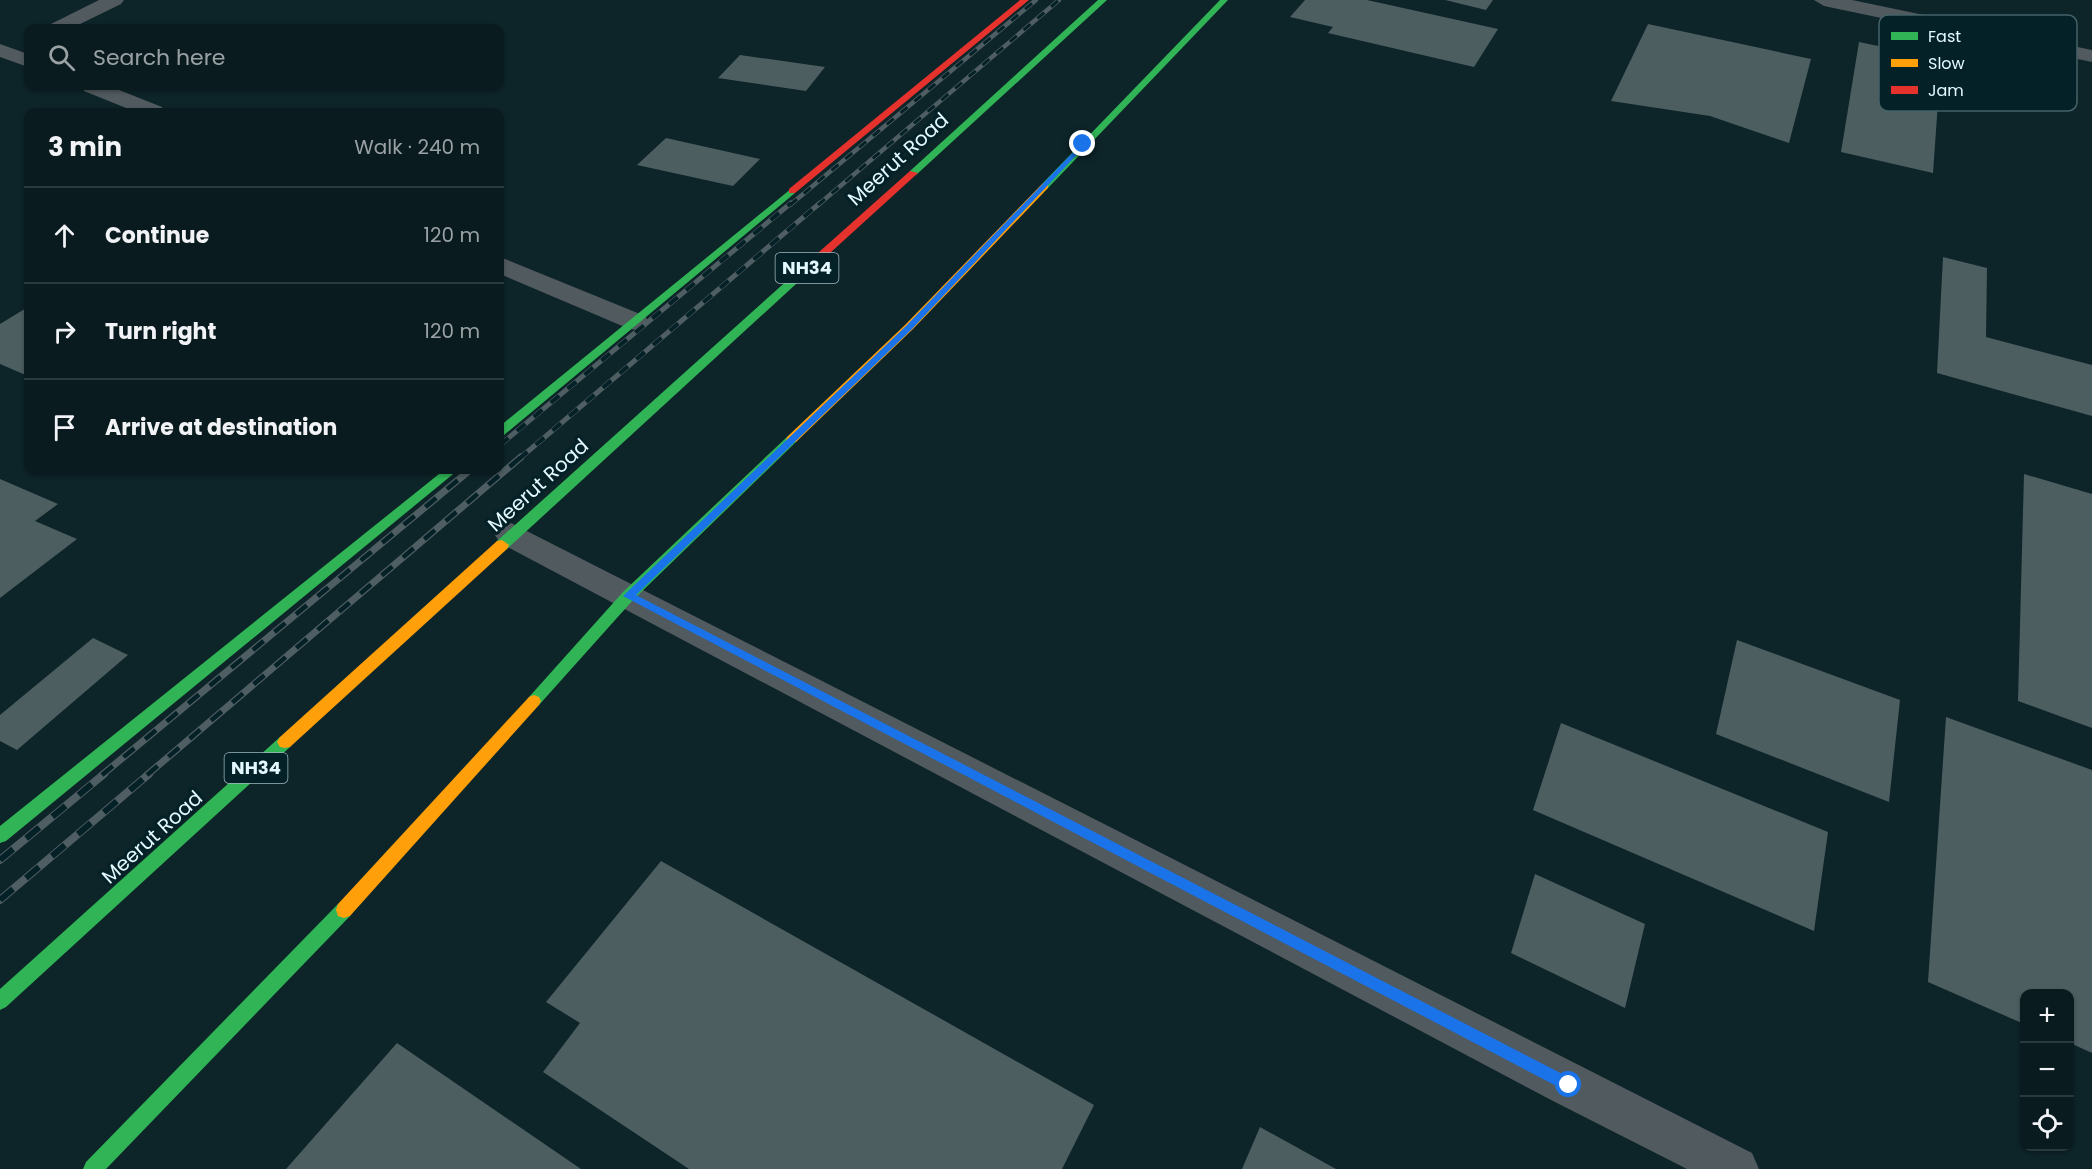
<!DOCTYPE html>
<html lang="en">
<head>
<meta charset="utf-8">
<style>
  body { margin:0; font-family:Poppins,sans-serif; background:#132428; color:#f1f3f6 }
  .controls { position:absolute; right:18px; bottom:18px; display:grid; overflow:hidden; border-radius:12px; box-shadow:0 2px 4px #0004 }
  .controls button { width:54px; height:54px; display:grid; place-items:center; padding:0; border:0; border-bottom:2px solid #2a393d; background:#0a1b1f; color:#f1f3f6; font:30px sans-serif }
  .stop { position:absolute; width:18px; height:18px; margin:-14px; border:4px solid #1a73e8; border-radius:50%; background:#fff }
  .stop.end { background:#1a73e8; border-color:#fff; box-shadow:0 2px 6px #0008 }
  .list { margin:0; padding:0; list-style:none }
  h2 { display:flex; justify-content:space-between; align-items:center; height:78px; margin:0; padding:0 24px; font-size:26px }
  h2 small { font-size:20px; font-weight:400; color:#99a1a4 }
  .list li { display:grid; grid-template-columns:39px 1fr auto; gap:18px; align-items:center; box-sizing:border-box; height:96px; padding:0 24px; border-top:2px solid #2a393d }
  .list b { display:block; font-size:22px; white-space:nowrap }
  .list em { font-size:20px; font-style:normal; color:#99a1a4 }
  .icon { flex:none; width:33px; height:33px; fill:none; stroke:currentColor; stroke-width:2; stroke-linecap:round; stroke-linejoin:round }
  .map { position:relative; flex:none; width:2092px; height:1169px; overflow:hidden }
  .search { position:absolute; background:#0a1b1f; box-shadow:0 2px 4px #0004; left:24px; top:24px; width:480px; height:66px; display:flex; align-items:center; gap:15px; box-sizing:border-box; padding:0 21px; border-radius:12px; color:#99a1a4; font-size:22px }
  .panel { position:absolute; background:#0a1b1f; box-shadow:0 2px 4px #0004; left:24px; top:108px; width:480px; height:366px; border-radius:12px }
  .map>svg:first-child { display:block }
  .building { fill:#4c5e60 }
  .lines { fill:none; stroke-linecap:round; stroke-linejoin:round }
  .street { fill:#515a5f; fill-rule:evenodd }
  .fast { fill:#30b455; fill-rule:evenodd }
  .slow { fill:#ff9f0a; fill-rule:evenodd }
  .jam { fill:#e5322d; fill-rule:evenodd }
  .rail-far3-casing { stroke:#4f5e62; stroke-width:4.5 }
  .rail-far2-casing { stroke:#4f5e62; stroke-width:5 }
  .rail-far1-casing { stroke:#4f5e62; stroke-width:7 }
  .rail-casing { stroke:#4f5e62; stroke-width:8 }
  .rail-far3 { stroke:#032127; stroke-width:3; stroke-dasharray:9; stroke-linecap:butt }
  .rail-far2 { stroke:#032127; stroke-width:4; stroke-dasharray:11; stroke-linecap:butt }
  .rail-far1 { stroke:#032127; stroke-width:4.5; stroke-dasharray:14; stroke-linecap:butt }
  .rail { stroke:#032127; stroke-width:6; stroke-dasharray:17; stroke-linecap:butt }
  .route { fill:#1a73e8 }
  .labels { text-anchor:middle; stroke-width:6; stroke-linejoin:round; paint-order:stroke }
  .shield { fill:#032127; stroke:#a0b8be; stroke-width:1.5 }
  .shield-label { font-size:18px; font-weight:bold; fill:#e4f9ff }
  .street-label { font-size:20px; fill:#e4f9ff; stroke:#032127 }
  .key { fill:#032127; stroke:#466268; stroke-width:1.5 }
  .key-label { font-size:16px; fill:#e4f9ff }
</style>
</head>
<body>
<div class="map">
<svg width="2092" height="1169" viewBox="0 0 2092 1169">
  <rect width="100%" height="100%" fill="#0d2429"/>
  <!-- building -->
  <g class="building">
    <path d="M1305 0H1367L1498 29 1474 67 1328 33 1333 27 1290 17Z"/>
    <path d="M1445 0H1493L1486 10Z"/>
    <path d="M1648 24 1811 59 1789 143 1710 116 1611 101Z"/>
    <path d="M1859 42 1941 59 1933 173 1841 152Z"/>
    <path d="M740 55 825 67 806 91 718 78Z"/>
    <path d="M666 138 760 159 733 186 637 165Z"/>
    <path d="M1943 257 1987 268 1986 337 2092 365V416L1937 373Z"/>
    <path d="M28 307V376L0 364V324Z"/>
    <path d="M2024 474 2092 494V728L2018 701Z"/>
    <path d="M0 479 58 504 35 521 77 539 0 598Z"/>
    <path d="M93 638 128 655 17 750 0 741V715Z"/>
    <path d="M1737 640 1900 700 1889 802 1716 734Z"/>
    <path d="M1946 717 2092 770V1053L2070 1043V994H2024V1024L1928 982Z"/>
    <path d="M1561 723 1828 832 1814 931 1533 810Z"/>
    <path d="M661 861 1094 1105 1062 1169H689L543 1072 580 1023 546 1002Z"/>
    <path d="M1535 874 1645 924 1625 1008 1511 953Z"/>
    <path d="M397 1043 581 1169H286Z"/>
    <path d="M1260 1127 1336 1169H1242Z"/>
  </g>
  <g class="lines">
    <!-- street -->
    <g class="street">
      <path d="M99 0H124L121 4 72 28H48L51 24Z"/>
      <path d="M1814 0H1852L2092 50V62L1824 6Z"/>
      <path d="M0 44 28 54V67L0 57Z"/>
      <path d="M82 86H109L162 107 165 112H136L84 91Z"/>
      <path d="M500 257 645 316 649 322 645 328 636 330 627 328 500 274Z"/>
      <path d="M511 523 1752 1153 1759 1169H1687L1553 1101 500 543 495 535 500 527Z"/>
    </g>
    <!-- fast -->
    <g class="fast">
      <path d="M1098 0H1107L916 175H910V171Z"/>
      <path d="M1220 0H1228L1048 188H1042V184Z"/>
      <path d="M792 188 795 189V193L504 435 500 436V426Z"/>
      <path d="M804 268 809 271 808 273 507 549H497L495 545 497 541 800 269Z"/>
      <path d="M792 435 798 439 796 442 633 600 539 705 534 707 529 705 527 701 529 697 623 592 788 436Z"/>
      <path d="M444 470H458L6 841 0 843V826Z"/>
      <path d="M285 736 290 737 293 742 290 747 6 1007 0 1010V989L280 737Z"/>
      <path d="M344 902 350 904 352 910 350 916 106 1169H83L86 1162 338 904Z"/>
    </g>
    <!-- slow -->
    <g class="slow">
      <path d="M1045 183 1048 184V188L913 329 796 442H788L786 439 788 436 905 325 1042 184Z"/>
      <path d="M502 540 509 545 507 549 290 747 285 748 280 747 277 742 280 737 497 541Z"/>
      <path d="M534 695 539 697 541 701 539 705 350 916 344 918 338 916 336 910 338 904 529 697Z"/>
    </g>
    <!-- jam -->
    <g class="jam">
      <path d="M1020 0H1029L795 193H789V189Z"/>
      <path d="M910 171 918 173 808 273H800V269Z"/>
    </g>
    <!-- rail-far3 casing -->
    <g class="rail-far3-casing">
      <g id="rail-far3">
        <path d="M790 205 1036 0"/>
        <path d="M818 205 1059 0"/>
      </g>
    </g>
    <!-- rail-far2 casing -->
    <g class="rail-far2-casing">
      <g id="rail-far2">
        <path d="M500 445 791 203"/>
        <path d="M519 459 820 203"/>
      </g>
    </g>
    <!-- rail-far1 casing -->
    <g class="rail-far1-casing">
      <g id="rail-far1">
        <path d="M102 775 470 470"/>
        <path d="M147 775 521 457"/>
      </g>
    </g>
    <!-- rail casing -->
    <g class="rail-casing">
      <g id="rail">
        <path d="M0 860 104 774"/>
        <path d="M0 900 149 774"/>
      </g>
    </g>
    <!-- rail-far3 -->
    <use href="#rail-far3" class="rail-far3"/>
    <!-- rail-far2 -->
    <use href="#rail-far2" class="rail-far2"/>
    <!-- rail-far1 -->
    <use href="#rail-far1" class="rail-far1"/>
    <!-- rail -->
    <use href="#rail" class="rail"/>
  </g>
  <!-- route -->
  <path class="route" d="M1083 142 1085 146 912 329 636 595 1574 1080V1090H1564L623 596 906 326Z"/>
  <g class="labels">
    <!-- shield labels -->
    <g class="shield">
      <rect x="775.5" y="253" width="63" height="30" rx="4.5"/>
      <rect x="224.5" y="753" width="63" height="30" rx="4.5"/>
    </g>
    <g class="shield-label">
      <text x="807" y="274">NH34</text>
      <text x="256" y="774">NH34</text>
    </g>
    <!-- street labels -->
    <g class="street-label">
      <text transform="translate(898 159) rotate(-42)" y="7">Meerut Road</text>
      <text transform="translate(538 485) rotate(-42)" y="7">Meerut Road</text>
      <text transform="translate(152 837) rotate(-42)" y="7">Meerut Road</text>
    </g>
  </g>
  <!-- legend -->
  <rect x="1879" y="15" width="198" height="96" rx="9" class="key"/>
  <rect x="1891" y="32" width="27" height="8" fill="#30b455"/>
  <rect x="1891" y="59" width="27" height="8" fill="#ff9f0a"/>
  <rect x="1891" y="86" width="27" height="8" fill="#e5322d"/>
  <g class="key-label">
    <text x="1928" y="42">Fast</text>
    <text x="1928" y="69">Slow</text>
    <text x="1928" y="96">Jam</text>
  </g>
</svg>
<div class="controls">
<button>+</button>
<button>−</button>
<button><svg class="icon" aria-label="locate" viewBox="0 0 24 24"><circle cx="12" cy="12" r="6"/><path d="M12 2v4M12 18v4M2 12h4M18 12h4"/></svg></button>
</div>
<div class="stop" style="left:1569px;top:1085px"></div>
<div class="stop end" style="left:1083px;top:144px"></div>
<div class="search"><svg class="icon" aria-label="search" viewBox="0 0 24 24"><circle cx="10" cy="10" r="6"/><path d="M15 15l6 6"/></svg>Search here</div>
<section class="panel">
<h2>3 min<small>Walk · 240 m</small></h2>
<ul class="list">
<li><svg class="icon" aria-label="ahead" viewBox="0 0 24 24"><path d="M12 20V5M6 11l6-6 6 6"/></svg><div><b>Continue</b></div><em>120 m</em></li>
<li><svg class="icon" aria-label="right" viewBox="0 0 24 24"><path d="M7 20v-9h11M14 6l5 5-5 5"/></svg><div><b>Turn right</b></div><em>120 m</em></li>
<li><svg class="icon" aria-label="arrive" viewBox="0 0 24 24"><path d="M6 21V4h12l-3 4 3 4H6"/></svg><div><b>Arrive at destination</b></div></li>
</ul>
</section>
</div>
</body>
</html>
